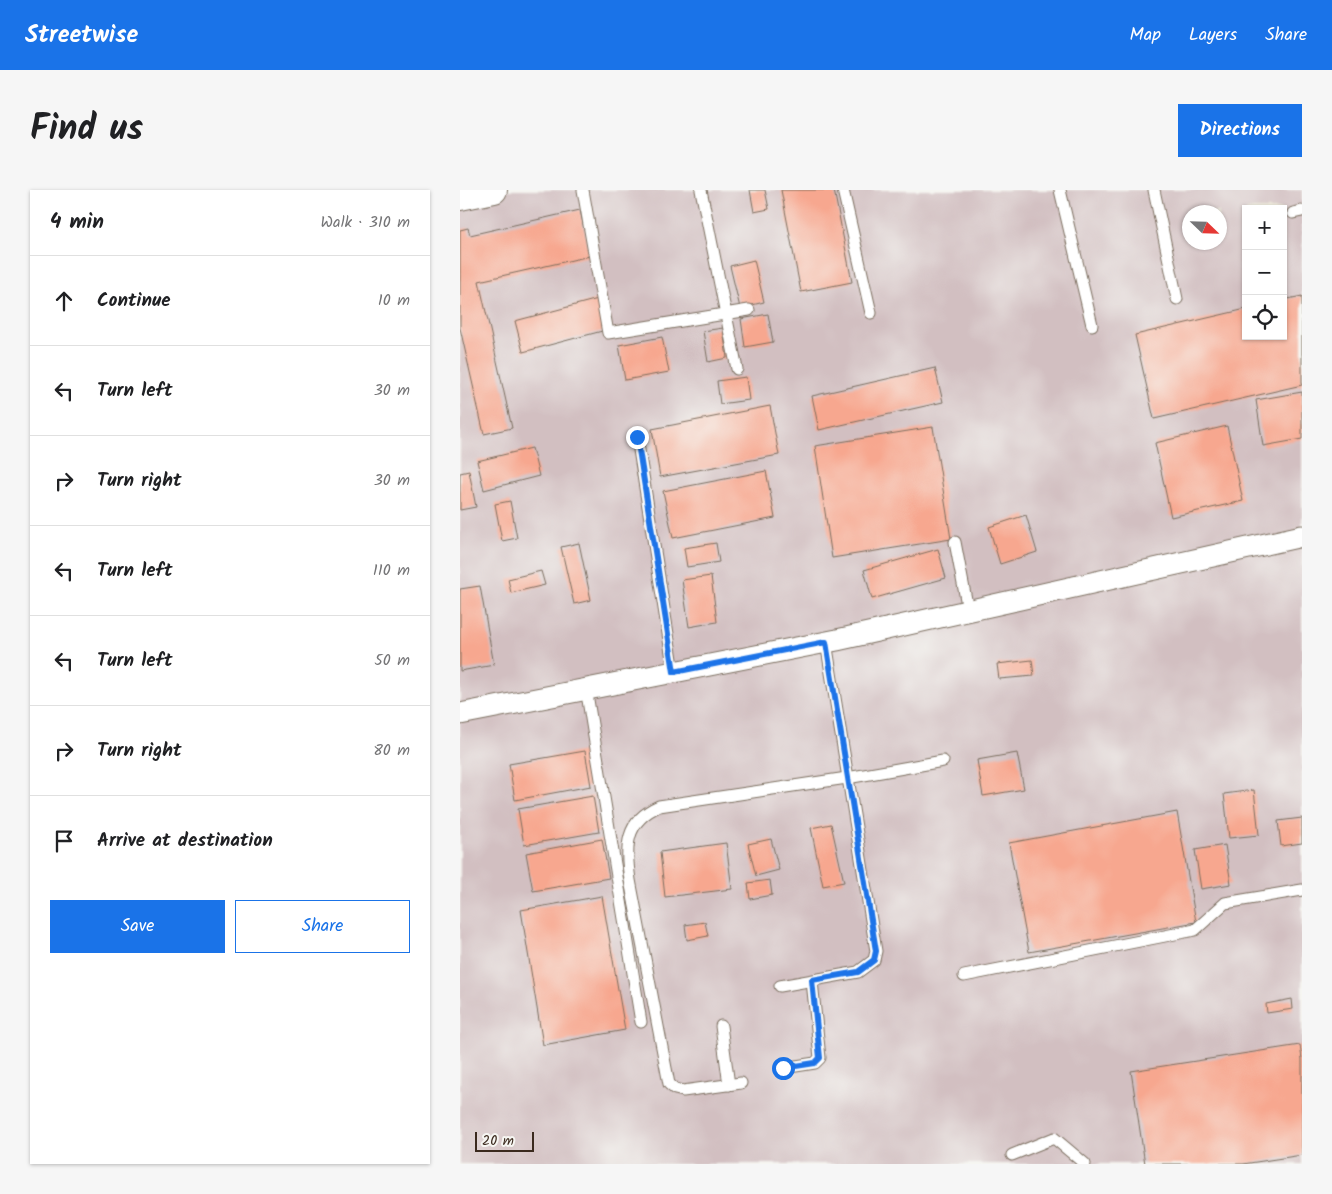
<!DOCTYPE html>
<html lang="en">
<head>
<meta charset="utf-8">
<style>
  body { margin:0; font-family:Kalam,sans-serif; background:#f6f6f6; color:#202124 }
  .controls { position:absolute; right:15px; top:15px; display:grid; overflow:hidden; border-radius:0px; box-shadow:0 1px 4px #0004 }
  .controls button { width:45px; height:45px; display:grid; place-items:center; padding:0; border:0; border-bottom:1px solid #e0e0e0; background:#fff; color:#202124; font:25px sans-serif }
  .compass { position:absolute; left:722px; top:15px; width:45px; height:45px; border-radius:50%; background:#fff; box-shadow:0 1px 4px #0004; rotate:113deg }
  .scale { position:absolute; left:15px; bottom:12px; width:59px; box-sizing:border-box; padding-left:5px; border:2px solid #3b2a1e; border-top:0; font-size:14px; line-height:18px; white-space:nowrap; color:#3b2a1e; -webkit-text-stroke:4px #f6f6f2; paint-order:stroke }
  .stop { position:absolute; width:15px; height:15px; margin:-11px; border:4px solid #1a73e8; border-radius:50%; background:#fff }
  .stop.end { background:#1a73e8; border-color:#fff; box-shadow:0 1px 5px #0008 }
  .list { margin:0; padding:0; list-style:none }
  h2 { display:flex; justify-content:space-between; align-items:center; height:65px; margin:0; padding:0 20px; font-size:21px }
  h2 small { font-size:16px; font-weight:400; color:#757577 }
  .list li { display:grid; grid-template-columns:32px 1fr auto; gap:15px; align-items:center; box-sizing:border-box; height:90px; padding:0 20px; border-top:1px solid #e0e0e0 }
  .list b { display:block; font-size:19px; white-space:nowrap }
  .list em { font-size:16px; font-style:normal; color:#757577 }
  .actions { display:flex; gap:10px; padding:15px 20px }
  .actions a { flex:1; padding:11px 0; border:1px solid #1a73e8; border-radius:0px; text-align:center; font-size:18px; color:#1a73e8 }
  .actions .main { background:#1a73e8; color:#fff }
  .icon { flex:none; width:28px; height:28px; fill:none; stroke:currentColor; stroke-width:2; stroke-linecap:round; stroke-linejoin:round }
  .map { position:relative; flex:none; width:842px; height:974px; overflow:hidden; border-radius:0px }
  header { display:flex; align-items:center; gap:30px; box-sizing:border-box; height:70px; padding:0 25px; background:#1a73e8; color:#fff }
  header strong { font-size:24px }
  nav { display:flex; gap:28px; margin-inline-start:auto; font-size:18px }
  .intro { display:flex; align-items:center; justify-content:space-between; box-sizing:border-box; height:120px; padding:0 30px }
  h1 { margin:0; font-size:35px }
  .button { padding:12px 22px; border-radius:0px; background:#1a73e8; color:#fff; font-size:18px; font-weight:700 }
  main { display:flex; gap:30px; padding:0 30px }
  aside { flex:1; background:#fff; border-radius:0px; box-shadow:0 1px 4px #0004 }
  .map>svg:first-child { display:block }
  .industrial { fill:#d2bfc1; fill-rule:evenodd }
  .building { fill:#f7a78f }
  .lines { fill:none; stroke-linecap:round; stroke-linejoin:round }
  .service-casing { stroke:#7b6e5f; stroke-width:13 }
  .minor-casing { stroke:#7b6e5f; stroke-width:23 }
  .tertiary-casing { stroke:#7b6e5f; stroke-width:28 }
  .service { stroke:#fff; stroke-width:11 }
  .minor { stroke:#fff; stroke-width:21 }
  .tertiary { stroke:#fff; stroke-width:26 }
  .route { stroke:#1a73e8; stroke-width:6 }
</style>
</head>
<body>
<header>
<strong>Streetwise</strong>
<nav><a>Map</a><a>Layers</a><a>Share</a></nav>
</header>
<div class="intro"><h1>Find us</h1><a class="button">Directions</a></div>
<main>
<aside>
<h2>4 min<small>Walk · 310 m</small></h2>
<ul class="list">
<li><svg class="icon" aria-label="ahead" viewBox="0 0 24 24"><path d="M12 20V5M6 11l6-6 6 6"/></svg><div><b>Continue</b></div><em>10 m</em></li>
<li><svg class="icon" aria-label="left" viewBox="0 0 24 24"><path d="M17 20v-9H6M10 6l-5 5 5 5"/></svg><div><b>Turn left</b></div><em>30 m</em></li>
<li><svg class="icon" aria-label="right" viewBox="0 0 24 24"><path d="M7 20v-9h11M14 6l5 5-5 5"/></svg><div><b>Turn right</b></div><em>30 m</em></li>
<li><svg class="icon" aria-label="left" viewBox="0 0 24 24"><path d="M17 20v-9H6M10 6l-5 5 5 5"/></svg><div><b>Turn left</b></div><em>110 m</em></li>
<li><svg class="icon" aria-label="left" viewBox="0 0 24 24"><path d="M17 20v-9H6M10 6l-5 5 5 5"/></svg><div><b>Turn left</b></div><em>50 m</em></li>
<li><svg class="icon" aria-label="right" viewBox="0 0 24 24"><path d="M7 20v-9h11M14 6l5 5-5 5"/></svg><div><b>Turn right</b></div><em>80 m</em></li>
<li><svg class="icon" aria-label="arrive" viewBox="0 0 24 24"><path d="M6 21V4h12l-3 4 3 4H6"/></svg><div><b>Arrive at destination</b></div></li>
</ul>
<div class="actions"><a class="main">Save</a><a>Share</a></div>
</aside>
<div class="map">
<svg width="842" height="974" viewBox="0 0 842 974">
  <rect width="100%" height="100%" fill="#f6f6f2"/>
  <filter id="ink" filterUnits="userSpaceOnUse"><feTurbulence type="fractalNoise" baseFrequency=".02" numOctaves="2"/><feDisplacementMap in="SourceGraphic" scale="10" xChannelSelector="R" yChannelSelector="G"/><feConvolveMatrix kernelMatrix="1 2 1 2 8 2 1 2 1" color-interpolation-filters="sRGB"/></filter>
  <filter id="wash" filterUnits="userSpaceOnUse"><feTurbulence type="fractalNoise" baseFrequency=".0096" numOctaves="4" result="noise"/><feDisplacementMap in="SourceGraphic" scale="20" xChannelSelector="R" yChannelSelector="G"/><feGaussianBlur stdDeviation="1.12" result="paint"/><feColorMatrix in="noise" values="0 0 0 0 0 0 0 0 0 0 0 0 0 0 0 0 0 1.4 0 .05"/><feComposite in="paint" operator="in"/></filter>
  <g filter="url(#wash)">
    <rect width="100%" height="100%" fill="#f1ecd9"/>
    <!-- industrial -->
    <path class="industrial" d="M0 0H842V974H0ZM786 19H823V146H786ZM729 22H759V52H729Z"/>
    <g id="blocks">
      <!-- building -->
      <g class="building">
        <path d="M290 0H305L309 19 294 22Z"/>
        <path d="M321 0H374L392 92 341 102Z"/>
        <path d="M120 20 130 66 19 91 52 238 24 244 0 138V40L8 38 10 45Z"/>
        <path d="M294 70 304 112 280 118 270 76Z"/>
        <path d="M842 106V195L694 229 675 145 786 119V146H823V110Z"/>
        <path d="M138 109 146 140 63 162 55 131Z"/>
        <path d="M308 124 313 152 285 157 281 129Z"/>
        <path d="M263 138 267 168 248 172 243 141Z"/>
        <path d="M202 147 209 182 165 190 159 155Z"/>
        <path d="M475 178 483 212 359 240 352 206Z"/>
        <path d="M286 187 289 210 260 214 257 191Z"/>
        <path d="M842 202V249L803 256 796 210Z"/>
        <path d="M310 216 319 265 200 287 192 239Z"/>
        <path d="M767 236 783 311 711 327 695 253Z"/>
        <path d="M473 237 491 349 372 368 355 256Z"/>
        <path d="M72 258 79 286 24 300 17 271Z"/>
        <path d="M9 281 16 317 0 320V283Z"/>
        <path d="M306 281 315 328 213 348 203 301Z"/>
        <path d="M50 311 57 348 42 351 35 314Z"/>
        <path d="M566 325 577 362 540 374 529 337Z"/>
        <path d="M119 353 131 410 114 414 101 357Z"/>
        <path d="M256 353 259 372 227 377 224 358Z"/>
        <path d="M478 359 486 388 412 409 404 380Z"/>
        <path d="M81 381 85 395 51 403 48 389Z"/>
        <path d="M251 386 257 432 229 437 222 390Z"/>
        <path d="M20 396 34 475 0 481V399Z"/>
        <path d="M572 470 574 486 539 489 537 474Z"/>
        <path d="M125 561 131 596 55 610 49 574Z"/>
        <path d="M557 563 564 599 523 606 517 570Z"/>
        <path d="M794 600 799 645 769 648 764 604Z"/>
        <path d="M133 606 139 642 64 655 58 619Z"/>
        <path d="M717 622 736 732 569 762 549 653Z"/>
        <path d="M842 628V653L821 656 818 631Z"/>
        <path d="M371 634 384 692 363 696 351 638Z"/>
        <path d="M142 649 149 688 73 701 66 663Z"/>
        <path d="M311 649 319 680 296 686 288 654Z"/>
        <path d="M266 653 272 699 205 707 200 662Z"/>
        <path d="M765 655 771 694 741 699 735 660Z"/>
        <path d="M310 690 312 705 290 709 288 693Z"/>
        <path d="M142 706 165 840 83 855 61 720Z"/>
        <path d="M245 732 248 746 227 750 225 735Z"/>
        <path d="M832 809 833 819 807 823 806 814Z"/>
        <path d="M840 855 842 869V965L783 974H685L671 881Z"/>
      </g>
    </g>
  </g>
  <g filter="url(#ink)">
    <use href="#blocks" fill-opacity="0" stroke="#7b6e5f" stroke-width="1"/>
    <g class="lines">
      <!-- service casing -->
      <g class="service-casing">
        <g id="service">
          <path d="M123 0 148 143 289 120"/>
          <path d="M241 0 277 179"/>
          <path d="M383 0 411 123"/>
          <path d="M600 0 632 135"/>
          <path d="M694 0 717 109"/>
          <path d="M833 23 842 21"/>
          <path d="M177 247 214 482"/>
          <path d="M495 352 508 420"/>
          <path d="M126 498 181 832"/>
          <path d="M504 786 735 740 765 713 842 700"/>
          <path d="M320 796 398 782 414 770 416 761 366 452"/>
          <path d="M261 836 269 895"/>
          <path d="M323 878 355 873 360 868 352 791"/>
          <path d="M281 893 223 901 215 899 209 894 170 690C165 657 165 631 199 616L387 588 483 571"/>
          <path d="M552 965 594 948 625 974"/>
        </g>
      </g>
      <!-- minor casing -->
      <g class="minor-casing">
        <path id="minor" d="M0 524 377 450 842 346"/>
      </g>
      <!-- tertiary casing -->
      <g class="tertiary-casing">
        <path id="tertiary" d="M0 7 34 0"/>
      </g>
      <!-- service -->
      <use href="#service" class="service"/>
      <!-- minor -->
      <use href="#minor" class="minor"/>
      <!-- tertiary -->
      <use href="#tertiary" class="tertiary"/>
    </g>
  </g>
  <g class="lines" filter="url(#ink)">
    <!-- route -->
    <path class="route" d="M177 247 214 482 366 452 416 761 414 770 398 782 352 790 360 868 355 873 323 878"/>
  </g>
</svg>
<div class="controls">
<button>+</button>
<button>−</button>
<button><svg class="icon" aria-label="locate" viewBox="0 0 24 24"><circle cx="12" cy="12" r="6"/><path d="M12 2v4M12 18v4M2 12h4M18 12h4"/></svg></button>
</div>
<svg class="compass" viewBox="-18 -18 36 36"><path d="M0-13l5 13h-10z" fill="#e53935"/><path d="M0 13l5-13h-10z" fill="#757577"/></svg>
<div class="scale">20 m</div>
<div class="stop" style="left:323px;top:878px"></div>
<div class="stop end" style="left:177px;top:247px"></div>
</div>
</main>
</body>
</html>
